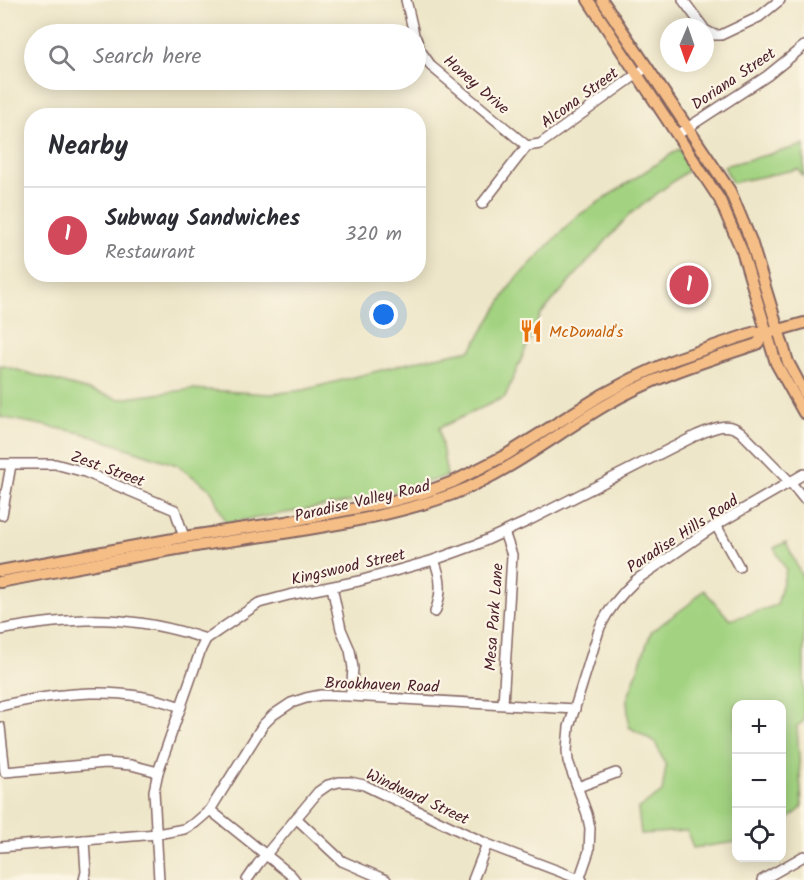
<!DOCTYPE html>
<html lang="en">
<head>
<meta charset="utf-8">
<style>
  body { margin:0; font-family:Kalam,sans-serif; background:#f2f2f3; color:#2b2b33 }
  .controls { position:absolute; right:18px; bottom:18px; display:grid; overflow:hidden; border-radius:12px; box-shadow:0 3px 15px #0003 }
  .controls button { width:54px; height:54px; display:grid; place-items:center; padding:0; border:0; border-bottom:2px solid #e1e1e2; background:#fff; color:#2b2b33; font:30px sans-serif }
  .compass { position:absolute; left:660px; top:18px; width:54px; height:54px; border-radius:50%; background:#fff; box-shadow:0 3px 15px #0003; rotate:182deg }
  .you { position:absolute; left:384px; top:315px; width:21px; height:21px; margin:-15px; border:4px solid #fff; border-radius:50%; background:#1a73e8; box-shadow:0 0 0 9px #1a73e833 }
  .badge { display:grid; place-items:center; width:39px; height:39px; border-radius:50%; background:#d1495b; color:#fff; font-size:20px; font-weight:700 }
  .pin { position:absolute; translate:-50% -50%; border:3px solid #fff; box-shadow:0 2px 6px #0006 }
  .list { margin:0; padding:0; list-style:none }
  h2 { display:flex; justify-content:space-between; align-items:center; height:78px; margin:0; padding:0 24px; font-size:26px }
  h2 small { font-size:20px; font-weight:400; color:#7c7c81 }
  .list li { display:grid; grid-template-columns:39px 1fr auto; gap:18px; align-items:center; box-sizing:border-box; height:96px; padding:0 24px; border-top:2px solid #e1e1e2 }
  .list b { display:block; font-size:22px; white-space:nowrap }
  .list p { margin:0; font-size:20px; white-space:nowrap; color:#7c7c81 }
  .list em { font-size:20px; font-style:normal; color:#7c7c81 }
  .icon { flex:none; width:33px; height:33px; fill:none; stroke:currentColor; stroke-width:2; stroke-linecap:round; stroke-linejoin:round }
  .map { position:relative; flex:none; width:804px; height:880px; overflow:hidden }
  .search { position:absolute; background:#fff; box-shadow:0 3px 15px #0003; left:24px; top:24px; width:402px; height:66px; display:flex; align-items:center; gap:15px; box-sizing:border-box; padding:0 21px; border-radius:33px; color:#7c7c81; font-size:22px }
  .panel { position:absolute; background:#fff; box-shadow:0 3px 15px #0003; left:24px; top:108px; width:402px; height:174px; border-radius:24px }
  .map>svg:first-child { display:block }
  .green { fill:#a3d381; stroke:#767956; stroke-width:1.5 }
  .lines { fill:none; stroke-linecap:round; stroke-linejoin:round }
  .minor-casing { stroke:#836562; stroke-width:12 }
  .major-casing { stroke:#836562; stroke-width:14 }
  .minor { stroke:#fff; stroke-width:9 }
  .major { stroke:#f6be87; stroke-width:10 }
  .labels { text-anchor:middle; stroke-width:4.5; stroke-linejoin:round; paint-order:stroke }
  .street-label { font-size:16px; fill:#4a1f2b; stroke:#fcf5e5 }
  .food-label { font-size:16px; fill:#c56008; stroke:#fcf5e5; text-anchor:start }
</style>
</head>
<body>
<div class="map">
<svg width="804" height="880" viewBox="0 0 804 880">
  <rect width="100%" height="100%" fill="#fcf5e5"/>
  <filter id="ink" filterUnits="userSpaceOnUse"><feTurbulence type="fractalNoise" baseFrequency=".0167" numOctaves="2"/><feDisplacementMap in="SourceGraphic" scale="12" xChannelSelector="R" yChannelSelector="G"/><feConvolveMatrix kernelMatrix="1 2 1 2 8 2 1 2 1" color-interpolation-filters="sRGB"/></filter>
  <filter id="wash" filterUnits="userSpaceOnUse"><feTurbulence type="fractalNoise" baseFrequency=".008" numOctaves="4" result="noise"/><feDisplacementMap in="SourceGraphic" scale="24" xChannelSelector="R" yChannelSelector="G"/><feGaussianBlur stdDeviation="1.35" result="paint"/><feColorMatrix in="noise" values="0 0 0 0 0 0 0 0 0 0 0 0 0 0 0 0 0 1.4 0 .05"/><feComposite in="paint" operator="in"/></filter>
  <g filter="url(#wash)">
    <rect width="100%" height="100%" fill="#eee6c8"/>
    <!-- green -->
    <g class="green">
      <path d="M804 145V177L798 169 732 183 724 166Z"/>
      <path d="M679 149 691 168 630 214 541 314 505 397 439 428 447 476 374 498 226 523 211 490 177 465 82 433 0 417V365L120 399 192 389 270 394 304 390 420 360 471 350 513 282 576 217Z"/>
      <path d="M786 542 804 581V721L797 726 802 808 782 824V704H736V842L693 848 687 831 641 834 638 809 662 792 666 766 655 742 629 727 627 700 651 632 689 604 704 590 730 620 777 605 786 570 774 548Z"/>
    </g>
  </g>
  <g filter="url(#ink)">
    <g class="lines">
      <!-- minor casing -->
      <g class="minor-casing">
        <g id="minor">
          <path d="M406 0 414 34"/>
          <path d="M683 0 703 27"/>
          <path d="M705 30 714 35H721L759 17 780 0"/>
          <path d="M416 38 420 50 432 67 527 146"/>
          <path d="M678 134 767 76 804 46"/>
          <path d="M482 204 527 146 540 144 647 67"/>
          <path d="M0 464H55L85 472 175 510 184 537"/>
          <path d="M2 515 11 465"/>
          <path d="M716 525 739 567"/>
          <path d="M434 560C442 579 442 593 435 612"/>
          <path d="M332 587 341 629 350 650 353 668 351 696"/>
          <path d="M0 630C76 616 132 614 206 639"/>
          <path d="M503 704 512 555 504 532"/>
          <path d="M0 706C61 692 121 685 181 707"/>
          <path d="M0 727 5 772 106 763 131 765 158 772"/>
          <path d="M578 787 616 773"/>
          <path d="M210 810 291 875 295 880"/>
          <path d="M296 818 342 861 386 880"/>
          <path d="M84 840 86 872 84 880"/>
          <path d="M0 847 157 834 184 829 195 823 210 810 263 725 273 715 291 703 306 698 321 695 351 696 575 709"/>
          <path d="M159 880 154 791 158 772 201 649 206 639 259 603 289 595 359 581 434 560 478 544 526 522 695 436C710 430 726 420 741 432L791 483 804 499"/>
          <path d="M247 880 258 864 318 792 328 785 339 782H350L364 785 487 844 582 880"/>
          <path d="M473 880 487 844"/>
          <path d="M579 880 589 851 590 828 587 814 568 761 567 750 569 727 600 627C609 608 621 594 636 580L716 525 804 474"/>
          <path d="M762 880 804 856"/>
        </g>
      </g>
      <!-- major casing -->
      <g class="major-casing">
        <g id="major">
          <path d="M588 0 720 200 742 251 776 363 804 413"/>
          <path d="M602 0 730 191 751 241 788 362 804 392"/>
          <path d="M0 571 184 537 286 522 393 501 423 493 453 482 506 455 602 395 634 378 673 360 755 332 765 334 804 323"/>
          <path d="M0 582C65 570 131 556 196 546 280 533 374 523 453 494 508 473 556 434 606 405 653 377 705 361 757 344L765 334"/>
        </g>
      </g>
      <!-- minor -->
      <use href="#minor" class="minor"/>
      <!-- major -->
      <use href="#major" class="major"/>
    </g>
  </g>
  <!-- icons -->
  <defs>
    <g id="restaurant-bare" transform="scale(1.8)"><path d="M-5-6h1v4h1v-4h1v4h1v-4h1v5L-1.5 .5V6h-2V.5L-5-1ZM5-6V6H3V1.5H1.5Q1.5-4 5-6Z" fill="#e8710a" stroke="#fcf5e5" stroke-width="2.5" paint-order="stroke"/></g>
  </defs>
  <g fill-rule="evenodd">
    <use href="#restaurant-bare" x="531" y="331"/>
  </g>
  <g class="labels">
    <!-- street labels -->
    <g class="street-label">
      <text transform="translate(733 78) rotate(-34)" y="6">Doriana Street</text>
      <text transform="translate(477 84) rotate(41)" y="6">Honey Drive</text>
      <text transform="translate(579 97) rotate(-36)" y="6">Alcona Street</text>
      <text transform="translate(108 468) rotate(20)" y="6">Zest Street</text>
      <text transform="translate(362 500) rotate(-13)" y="6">Paradise Valley Road</text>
      <text transform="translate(682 533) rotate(-33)" y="6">Paradise Hills Road</text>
      <text transform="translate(348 566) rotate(-13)" y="6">Kingswood Street</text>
      <text transform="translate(493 617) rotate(-86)" y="6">Mesa Park Lane</text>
      <text transform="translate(382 684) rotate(2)" y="6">Brookhaven Road</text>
      <text transform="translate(418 796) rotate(25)" y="6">Windward Street</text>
    </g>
    <!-- food labels -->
    <g class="food-label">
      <text x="549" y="337">McDonald's</text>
    </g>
  </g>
</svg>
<div class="controls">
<button>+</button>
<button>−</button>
<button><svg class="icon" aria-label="locate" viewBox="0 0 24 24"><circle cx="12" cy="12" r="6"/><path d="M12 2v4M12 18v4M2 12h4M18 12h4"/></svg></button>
</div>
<svg class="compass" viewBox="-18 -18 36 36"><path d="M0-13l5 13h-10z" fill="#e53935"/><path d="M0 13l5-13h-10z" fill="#7c7c81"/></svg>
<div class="you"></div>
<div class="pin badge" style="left:689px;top:285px">1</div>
<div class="search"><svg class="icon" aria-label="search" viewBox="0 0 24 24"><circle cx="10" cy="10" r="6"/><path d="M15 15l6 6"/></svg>Search here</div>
<section class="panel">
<h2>Nearby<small></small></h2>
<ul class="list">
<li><span class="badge">1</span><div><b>Subway Sandwiches</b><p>Restaurant</p></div><em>320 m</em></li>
</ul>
</section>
</div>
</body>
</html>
